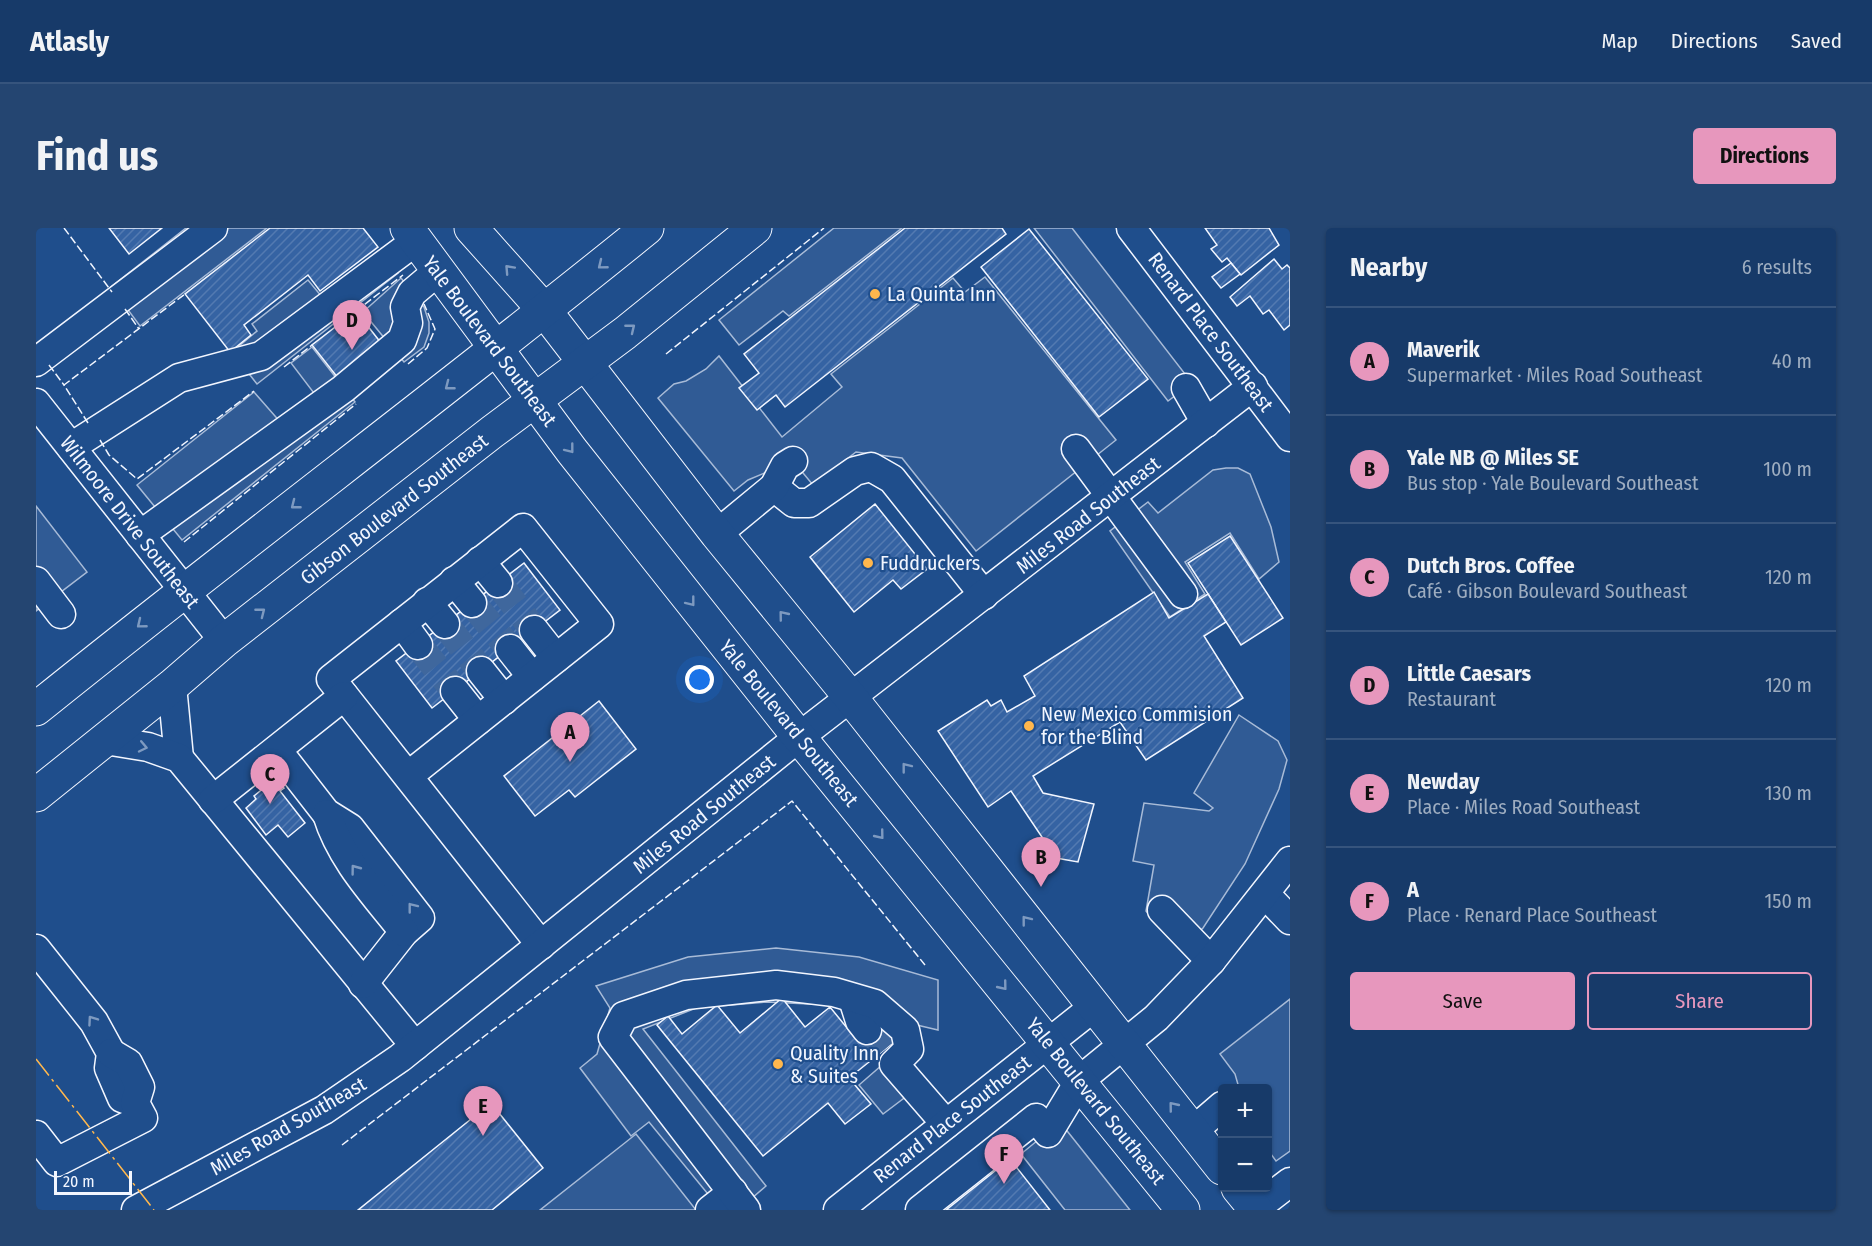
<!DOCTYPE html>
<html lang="en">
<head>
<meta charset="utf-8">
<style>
  body { margin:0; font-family:"Fira Sans Condensed",sans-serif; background:#244571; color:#f1f3f6 }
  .controls { position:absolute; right:18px; bottom:18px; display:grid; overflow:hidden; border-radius:6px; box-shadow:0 2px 4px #0004 }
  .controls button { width:54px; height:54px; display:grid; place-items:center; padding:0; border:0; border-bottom:2px solid #36547d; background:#173a69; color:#f1f3f6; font:30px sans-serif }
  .scale { position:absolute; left:18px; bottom:15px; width:78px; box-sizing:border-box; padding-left:6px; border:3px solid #f2f6ff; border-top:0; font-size:16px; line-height:21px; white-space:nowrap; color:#f2f6ff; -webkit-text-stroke:4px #1f4e8c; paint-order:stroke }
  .you { position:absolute; left:664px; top:452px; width:21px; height:21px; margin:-15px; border:4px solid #fff; border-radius:50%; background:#1a73e8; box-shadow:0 0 0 9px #1a73e833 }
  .badge { display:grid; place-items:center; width:39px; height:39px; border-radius:50%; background:#e797bd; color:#111; font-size:20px; font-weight:700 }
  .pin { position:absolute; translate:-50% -50px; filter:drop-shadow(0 2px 3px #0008) }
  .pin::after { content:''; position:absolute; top:32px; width:21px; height:18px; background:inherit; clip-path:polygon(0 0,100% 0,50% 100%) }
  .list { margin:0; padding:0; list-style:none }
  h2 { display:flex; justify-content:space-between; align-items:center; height:78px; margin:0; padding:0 24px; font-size:26px }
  h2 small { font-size:20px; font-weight:400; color:#9eadc0 }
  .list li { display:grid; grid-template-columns:39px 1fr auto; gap:18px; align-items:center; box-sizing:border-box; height:108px; padding:0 24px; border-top:2px solid #36547d }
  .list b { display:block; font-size:22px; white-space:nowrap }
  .list p { margin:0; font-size:20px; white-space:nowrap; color:#9eadc0 }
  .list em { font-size:20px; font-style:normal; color:#9eadc0 }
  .actions { display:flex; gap:12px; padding:18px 24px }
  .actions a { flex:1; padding:14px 0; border:2px solid #e797bd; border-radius:6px; text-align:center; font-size:21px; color:#e797bd }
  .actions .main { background:#e797bd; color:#111 }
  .map { position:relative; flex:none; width:1254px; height:982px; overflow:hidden; border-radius:6px }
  header { display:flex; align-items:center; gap:36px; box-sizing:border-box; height:84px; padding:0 30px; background:#173a69; border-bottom:2px solid #36547d }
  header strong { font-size:28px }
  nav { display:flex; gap:33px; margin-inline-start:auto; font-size:21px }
  .intro { display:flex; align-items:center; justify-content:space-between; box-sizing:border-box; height:144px; padding:0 36px }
  h1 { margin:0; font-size:42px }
  .button { padding:15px 27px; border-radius:6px; background:#e797bd; color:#111; font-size:21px; font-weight:700 }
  main { display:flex; gap:36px; padding:0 36px }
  aside { flex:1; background:#173a69; border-radius:6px; box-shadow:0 2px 4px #0004 }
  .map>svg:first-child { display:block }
  .built { fill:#305b95; stroke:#a8bbd7; stroke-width:1.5 }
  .building { fill:url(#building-hatch); stroke:#f2f6ff; stroke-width:1.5 }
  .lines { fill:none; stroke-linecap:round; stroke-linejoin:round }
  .minor-tunnel { stroke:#3f679d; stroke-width:28; stroke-dasharray:28 14; stroke-linecap:butt }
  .minor-casing { stroke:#f2f6ff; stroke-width:31 }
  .major-casing { stroke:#f2f6ff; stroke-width:35 }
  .minor { stroke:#1f4e8c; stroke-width:28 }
  .major { stroke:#1f4e8c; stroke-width:33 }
  .fence { stroke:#f2f6ff; stroke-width:1.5; stroke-dasharray:8 3; stroke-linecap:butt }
  .power { stroke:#ffb74d; stroke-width:1.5; stroke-dasharray:21 4.5 3 4.5; stroke-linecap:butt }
  .oneway { stroke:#7e9ac0 }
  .poi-dot { fill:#ffb74d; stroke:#1f4e8c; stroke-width:2 }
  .labels { text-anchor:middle; stroke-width:4.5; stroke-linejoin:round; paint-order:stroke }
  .poi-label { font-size:20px; fill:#f2f6ff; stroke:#1f4e8c; text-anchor:start }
  .street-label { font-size:20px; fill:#f2f6ff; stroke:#1f4e8c }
</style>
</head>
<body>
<header>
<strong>Atlasly</strong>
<nav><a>Map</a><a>Directions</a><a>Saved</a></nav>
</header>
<div class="intro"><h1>Find us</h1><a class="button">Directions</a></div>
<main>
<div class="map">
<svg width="1254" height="982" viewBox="0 0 1254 982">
  <defs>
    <pattern id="building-hatch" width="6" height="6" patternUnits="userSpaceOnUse" patternTransform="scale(1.5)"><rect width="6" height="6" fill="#3563a3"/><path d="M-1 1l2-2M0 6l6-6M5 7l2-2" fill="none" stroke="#537ab1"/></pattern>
  </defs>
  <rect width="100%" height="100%" fill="#1f4e8c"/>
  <!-- built -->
  <g class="built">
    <path d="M150 0H231L104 98 75 59Z"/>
    <path d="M798 0H866L753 88 747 83 703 117 683 92Z"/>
    <path d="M998 0H1036L1156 155 1132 173Z"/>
    <path d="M345 23 362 45 221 156 196 124 221 103 216 96 272 52 286 69Z"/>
    <path d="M949 49 1080 212 940 323 866 230 820 224 777 257 757 233 712 252 698 263 622 170 638 156 650 153 670 141 683 128 746 209 806 159 795 146 917 50 929 64Z"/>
    <path d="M365 50 388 79 393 94V105L388 119 368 134 327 84Z"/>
    <path d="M276 119 319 174 146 312 101 257 218 164 246 196 281 169 255 135Z"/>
    <path d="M1190 240H1202L1214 246 1235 299 1243 334 1223 351 1194 305 1149 334 1169 366 1134 389 1074 303 1112 274 1122 285 1177 242Z"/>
    <path d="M0 278 51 344 0 383Z"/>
    <path d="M1203 487 1242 513 1251 532 1243 561 1209 636 1167 700 1145 721 1110 683 1118 637 1097 633 1108 575 1173 583 1177 580 1158 565Z"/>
    <path d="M740 720 823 729 902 752V802L796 777 730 774 660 780 607 801 730 958 702 982H685L613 894 595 908 544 840 561 826 574 780 560 758 652 729Z"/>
    <path d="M1254 771V923L1240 933 1232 922V860H1203L1199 846 1184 826Z"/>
    <path d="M861 824 880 861 847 886 823 857Z"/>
    <path d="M1024 894 1094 982H1029L985 926Z"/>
    <path d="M600 906 660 982H504L590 914Z"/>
  </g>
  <!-- building -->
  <g class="building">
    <path d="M73 0H126L93 26Z"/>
    <path d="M234 0H327L342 19 284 63 272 47 208 97 215 107 194 124 149 66Z"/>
    <path d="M869 0H966L970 6 749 179 740 167 721 182 703 160 723 145 708 126Z"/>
    <path d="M1169 0H1233L1243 17 1205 47 1191 30 1186 34 1175 21 1181 17Z"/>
    <path d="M993 1 1112 151 1063 189 945 39Z"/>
    <path d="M1238 31 1246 41 1251 37 1254 40V97L1248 102 1233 82 1227 86 1214 68 1201 78 1194 69Z"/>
    <path d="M1195 35 1204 46 1185 60 1176 49Z"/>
    <path d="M320 83 345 115 302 150 276 117Z"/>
    <path d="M839 276 891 341 865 361 857 352 818 384 774 329Z"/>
    <path d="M1194 308 1247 390 1205 417 1152 335Z"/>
    <path d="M488 335 524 382 396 480 360 433Z"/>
    <path d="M1118 364 1133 390 1172 366 1190 394 1168 408 1207 470 1110 532 1084 494 997 548 1007 565 1058 576 1042 634 1020 630 975 563 952 579 902 503 951 472 955 478 965 472 971 484 999 468 988 448Z"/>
    <path d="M563 473 600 521 539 569 533 562 499 588 468 548Z"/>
    <path d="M240 550 248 560 244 563 269 595 252 609 242 597 230 607 210 580 220 571 218 568Z"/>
    <path d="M746 770 769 799 794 779 820 811 841 794 858 814 813 850 835 876 809 896 792 875 727 928 621 797 632 788 646 806 681 777 704 805Z"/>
    <path d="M455 875 507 940 456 982H322Z"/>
    <path d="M974 931 1014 982H910Z"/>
  </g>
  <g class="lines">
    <!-- minor-tunnel -->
    <g class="minor-tunnel">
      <path d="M462 355 498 402"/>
      <path d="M436 375 474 421"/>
      <path d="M409 396 445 443"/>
      <path d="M382 417 419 463"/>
      <path d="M831 802 848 822"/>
    </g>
    <!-- minor casing -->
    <g class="minor-casing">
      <g id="minor">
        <path d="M1095 0 1254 209"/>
        <path d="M0 134 177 0"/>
        <path d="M1150 160 1170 195"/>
        <path d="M0 175 188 413"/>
        <path d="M35 219 143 150 225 128 380 13"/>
        <path d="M1040 221 1147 366"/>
        <path d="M738 259 758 275H773L819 243 835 239 856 251 948 367"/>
        <path d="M681 306 738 259 749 238 757 233"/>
        <path d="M104 307 307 161 366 112 372 95 369 79 376 65 402 43"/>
        <path d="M444 333 462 355"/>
        <path d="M0 353 25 386"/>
        <path d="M418 353 436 375"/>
        <path d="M391 374 409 396"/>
        <path d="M366 395 382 417"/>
        <path d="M498 402 520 430"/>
        <path d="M474 421 496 449"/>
        <path d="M445 443 468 472"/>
        <path d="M136 458 143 530"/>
        <path d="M419 463 442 492"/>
        <path d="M69 512 112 519 143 530 379 818"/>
        <path d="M241 522 290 585 314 600 384 690 368 704 327 756"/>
        <path d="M372 548 563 396 487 300 295 451 505 717"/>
        <path d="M177 572 308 468"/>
        <path d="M291 586C305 632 339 667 368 704"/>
        <path d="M1229 666 1254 692"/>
        <path d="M1126 682 1175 733"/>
        <path d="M0 721 58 794 75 825 73 840 86 870 99 875"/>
        <path d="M817 771 824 793 831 802"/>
        <path d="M1157 903 1186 878"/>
        <path d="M0 907 21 934 107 890 99 875 104 859 92 835 75 825"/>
        <path d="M1219 981 1254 954"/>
        <path d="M100 982 288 882 364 830 763 509 1217 158"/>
        <path d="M674 982 697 964"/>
        <path d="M710 982 577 809 588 788 650 767 740 757 798 764 839 776 869 802 873 821 858 836 910 896"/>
        <path d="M802 982 1059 778"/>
        <path d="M884 982 1000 890 1012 905 1044 852 1120 790 1175 733 1254 633"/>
      </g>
    </g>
    <!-- major casing -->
    <g class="major-casing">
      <g id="major">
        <path d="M371 0 536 223 763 509 1147 982"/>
        <path d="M435 0 509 83 681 306 815 470 1186 940"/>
        <path d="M0 481C202 318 410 163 611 0"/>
        <path d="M0 567 136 458 188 413 456 204 589 105 719 0"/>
        <path d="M1202 960 1220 982"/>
      </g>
    </g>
    <!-- minor -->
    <use href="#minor" class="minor"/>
    <!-- major -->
    <use href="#major" class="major"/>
    <!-- fence -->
    <g class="fence">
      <path d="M28 0 76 64"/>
      <path d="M89 81 103 101"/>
      <path d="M320 83 367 47"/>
      <path d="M630 126 788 0"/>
      <path d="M372 136 391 120 399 101 388 76"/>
      <path d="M13 137 28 157"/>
      <path d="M248 139 276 117"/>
      <path d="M52 195 28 157 149 66"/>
      <path d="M64 212 73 227 101 251 218 163"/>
      <path d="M148 314 320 176"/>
      <path d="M306 917 756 573 889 737"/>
    </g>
    <!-- power -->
    <path class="power" d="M0 831 118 982"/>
  </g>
  <!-- one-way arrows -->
  <defs><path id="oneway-chevron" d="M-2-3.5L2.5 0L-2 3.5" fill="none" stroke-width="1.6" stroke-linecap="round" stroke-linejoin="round" transform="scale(1.5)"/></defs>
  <g class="oneway">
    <use href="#oneway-chevron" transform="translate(566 37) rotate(141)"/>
    <use href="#oneway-chevron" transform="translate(473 41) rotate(-133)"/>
    <use href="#oneway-chevron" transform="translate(595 100) rotate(-39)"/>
    <use href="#oneway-chevron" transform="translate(413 158) rotate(142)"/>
    <use href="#oneway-chevron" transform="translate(534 221) rotate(52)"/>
    <use href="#oneway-chevron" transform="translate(259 277) rotate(142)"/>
    <use href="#oneway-chevron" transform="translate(655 374) rotate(52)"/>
    <use href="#oneway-chevron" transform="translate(225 384) rotate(-38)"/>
    <use href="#oneway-chevron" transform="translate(747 387) rotate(-129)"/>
    <use href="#oneway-chevron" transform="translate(105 396) rotate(141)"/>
    <use href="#oneway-chevron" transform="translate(107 519) rotate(12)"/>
    <use href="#oneway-chevron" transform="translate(870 539) rotate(-128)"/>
    <use href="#oneway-chevron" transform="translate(844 607) rotate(51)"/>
    <use href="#oneway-chevron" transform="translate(319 641) rotate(-127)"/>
    <use href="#oneway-chevron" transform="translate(376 679) rotate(-128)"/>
    <use href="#oneway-chevron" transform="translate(990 692) rotate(-128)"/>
    <use href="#oneway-chevron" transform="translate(967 758) rotate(51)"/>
    <use href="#oneway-chevron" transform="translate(56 792) rotate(-125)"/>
    <use href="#oneway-chevron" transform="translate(1137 878) rotate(-129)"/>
  </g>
  <!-- markers -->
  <g class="poi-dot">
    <circle cx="839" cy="66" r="6"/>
    <circle cx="832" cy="335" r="6"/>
    <circle cx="993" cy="498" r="6"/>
    <circle cx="742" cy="836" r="6"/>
  </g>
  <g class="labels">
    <!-- poi labels -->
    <g class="poi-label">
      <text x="851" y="73">La Quinta Inn</text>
      <text x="844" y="342">Fuddruckers</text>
      <text x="1005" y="493">New Mexico Commision<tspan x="1005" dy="23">for the Blind</tspan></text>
      <text x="754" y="832">Quality Inn<tspan x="754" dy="23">&amp; Suites</tspan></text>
    </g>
    <!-- street labels -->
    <g class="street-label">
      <text transform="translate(1175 104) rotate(53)" y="7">Renard Place Southeast</text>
      <text transform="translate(454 113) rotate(53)" y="7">Yale Boulevard Southeast</text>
      <text transform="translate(358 281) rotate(-38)" y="7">Gibson Boulevard Southeast</text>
      <text transform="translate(1052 287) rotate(-38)" y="7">Miles Road Southeast</text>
      <text transform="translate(94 294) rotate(52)" y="7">Wilmoore Drive Southeast</text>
      <text transform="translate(753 495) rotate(51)" y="7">Yale Boulevard Southeast</text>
      <text transform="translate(668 586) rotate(-39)" y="7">Miles Road Southeast</text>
      <text transform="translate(1060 873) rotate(51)" y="7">Yale Boulevard Southeast</text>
      <text transform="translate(916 891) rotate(-38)" y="7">Renard Place Southeast</text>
      <text transform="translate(252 898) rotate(-30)" y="7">Miles Road Southeast</text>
    </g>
  </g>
</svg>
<div class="controls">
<button>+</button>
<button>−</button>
</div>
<div class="scale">20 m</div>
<div class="you"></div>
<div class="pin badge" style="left:534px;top:534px">A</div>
<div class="pin badge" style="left:1005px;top:659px">B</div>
<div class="pin badge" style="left:234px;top:576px">C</div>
<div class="pin badge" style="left:316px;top:122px">D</div>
<div class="pin badge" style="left:447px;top:908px">E</div>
<div class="pin badge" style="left:968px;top:956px">F</div>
</div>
<aside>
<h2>Nearby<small>6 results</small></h2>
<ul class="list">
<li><span class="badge">A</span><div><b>Maverik</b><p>Supermarket · Miles Road Southeast</p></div><em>40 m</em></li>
<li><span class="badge">B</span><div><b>Yale NB @ Miles SE</b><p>Bus stop · Yale Boulevard Southeast</p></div><em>100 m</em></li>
<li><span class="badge">C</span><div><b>Dutch Bros. Coffee</b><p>Café · Gibson Boulevard Southeast</p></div><em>120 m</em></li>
<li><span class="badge">D</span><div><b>Little Caesars</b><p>Restaurant</p></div><em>120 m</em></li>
<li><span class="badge">E</span><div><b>Newday</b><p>Place · Miles Road Southeast</p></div><em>130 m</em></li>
<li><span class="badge">F</span><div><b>A</b><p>Place · Renard Place Southeast</p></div><em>150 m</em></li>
</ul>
<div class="actions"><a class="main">Save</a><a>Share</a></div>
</aside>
</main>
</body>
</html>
